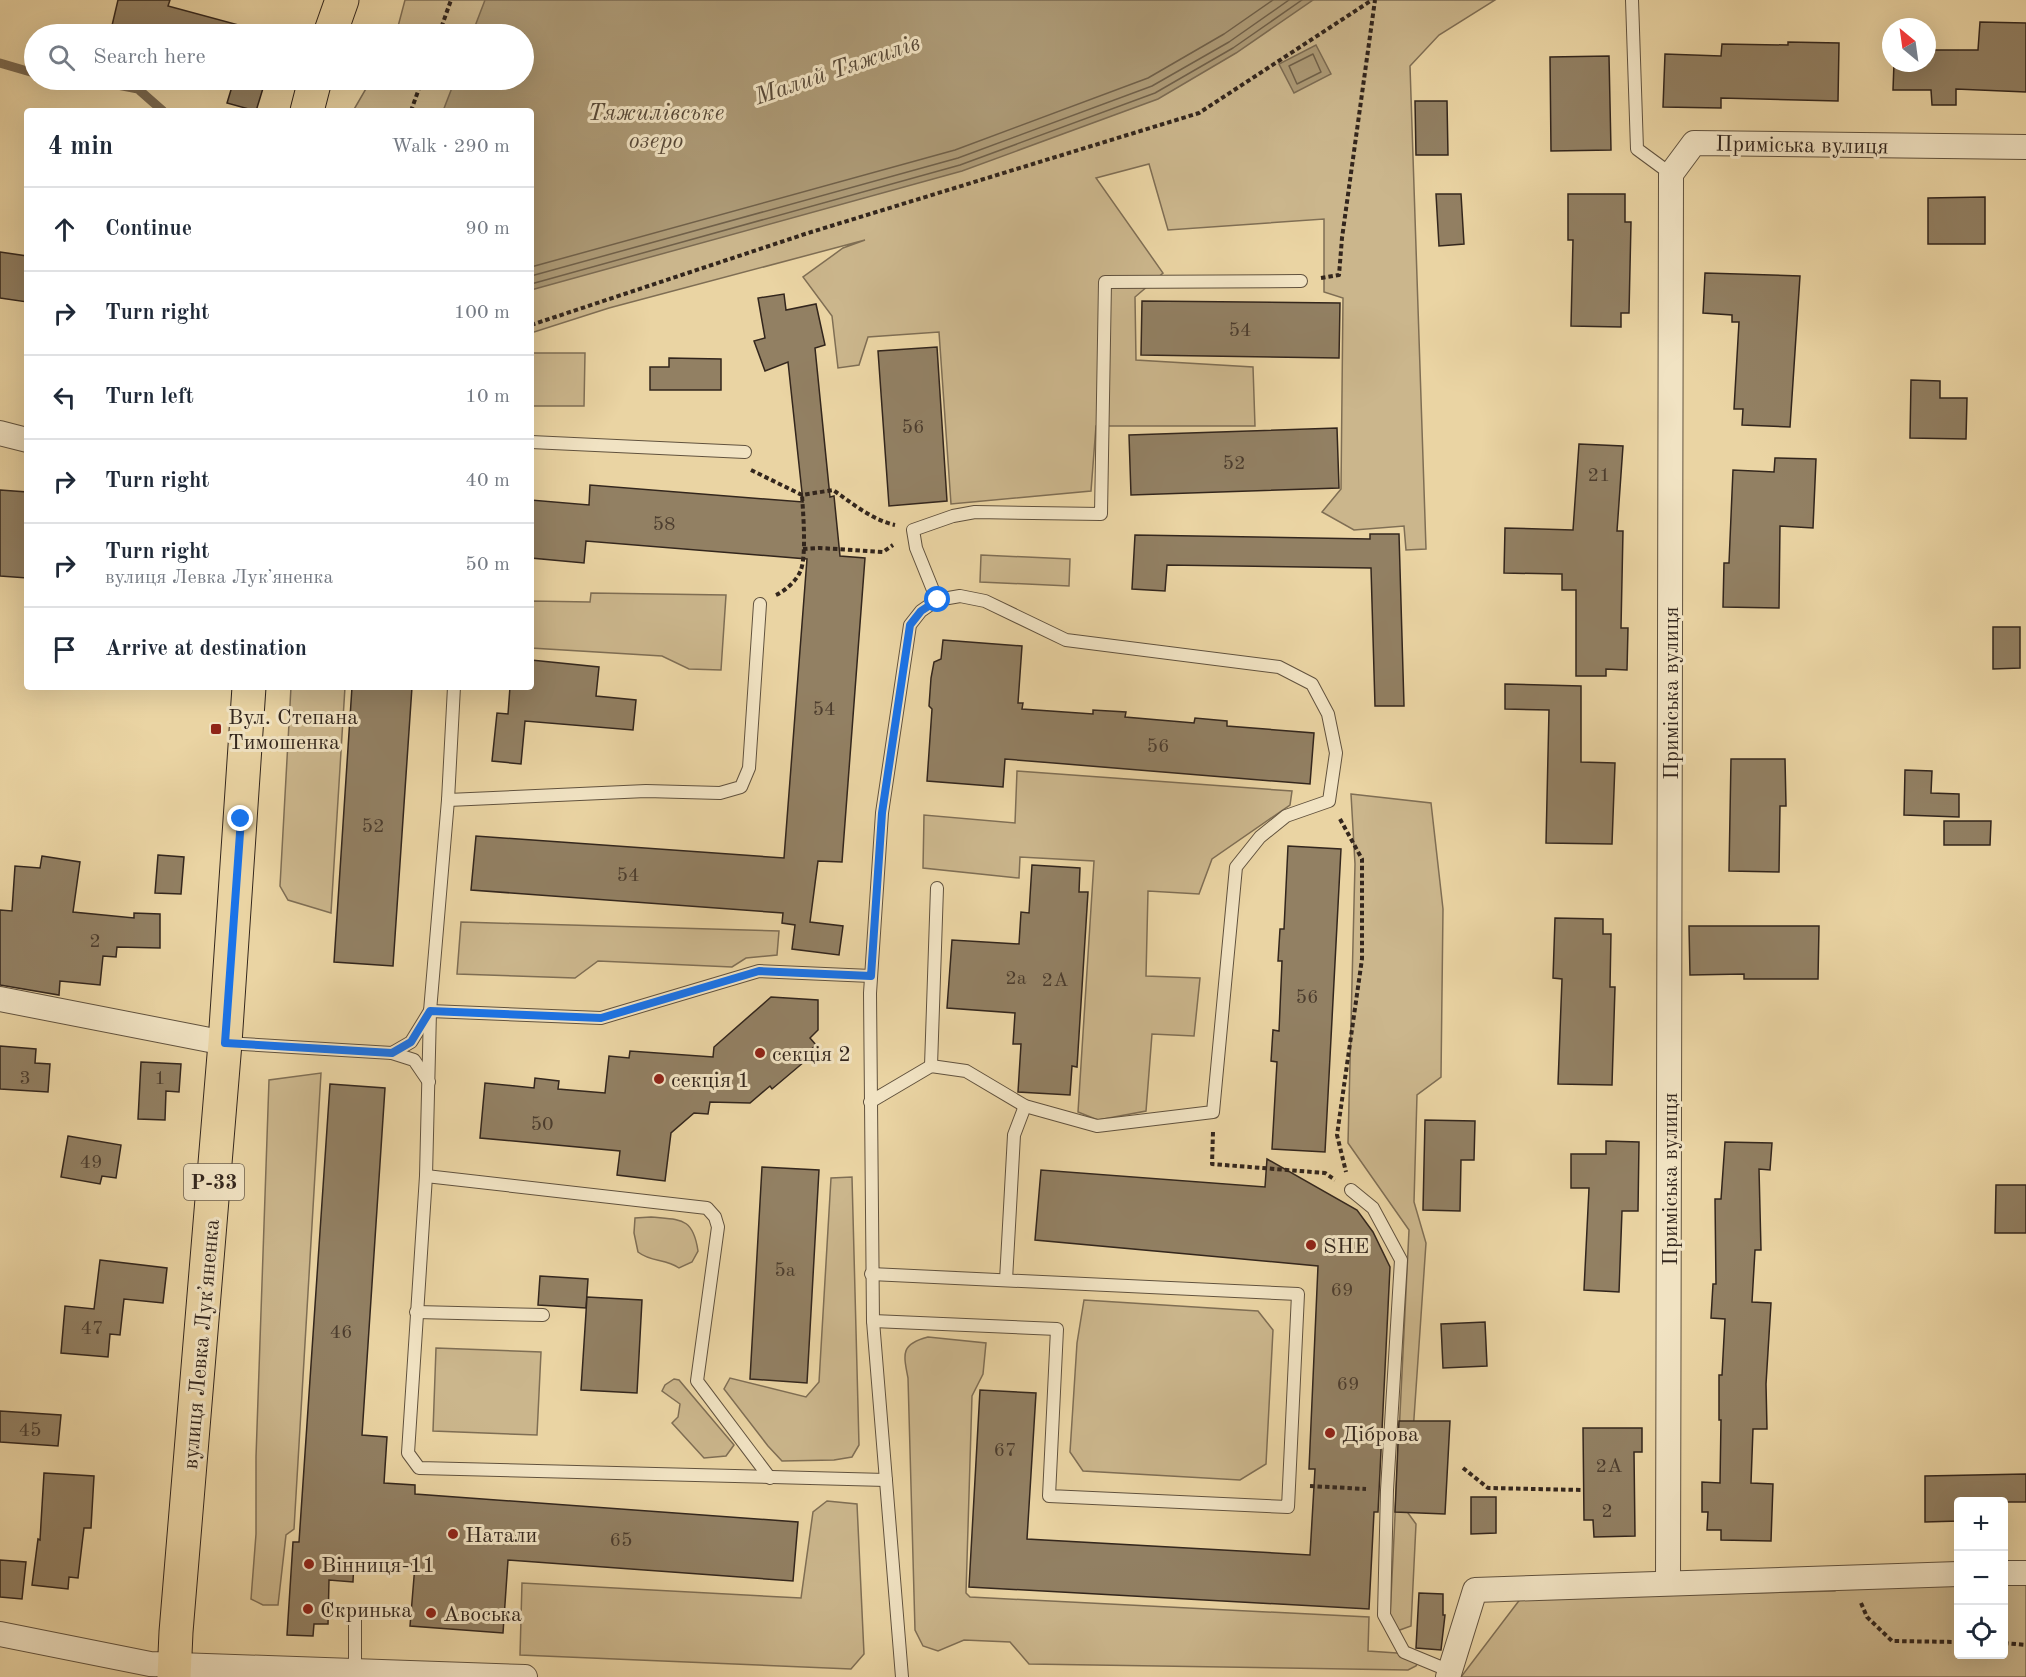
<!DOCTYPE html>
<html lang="en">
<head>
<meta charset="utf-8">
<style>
  body { margin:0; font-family:"Old Standard TT",serif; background:#f6f6f7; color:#1f2937 }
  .controls { position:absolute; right:18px; bottom:18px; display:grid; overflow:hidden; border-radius:6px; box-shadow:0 6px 24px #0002 }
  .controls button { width:54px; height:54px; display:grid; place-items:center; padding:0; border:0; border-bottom:2px solid #e0e1e3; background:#fff; color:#1f2937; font:30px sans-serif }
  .compass { position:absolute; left:1882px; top:18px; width:54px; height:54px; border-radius:50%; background:#fff; box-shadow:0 6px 24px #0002; rotate:331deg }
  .stop { position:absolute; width:18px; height:18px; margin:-14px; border:4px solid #1a73e8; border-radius:50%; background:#fff }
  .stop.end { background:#1a73e8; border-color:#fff; box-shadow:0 2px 6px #0008 }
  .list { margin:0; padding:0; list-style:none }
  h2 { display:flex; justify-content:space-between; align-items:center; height:78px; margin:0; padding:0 24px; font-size:26px }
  h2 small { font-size:20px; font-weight:400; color:#747a83 }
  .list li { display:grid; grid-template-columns:39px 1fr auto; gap:18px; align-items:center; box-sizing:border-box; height:84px; padding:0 24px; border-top:2px solid #e0e1e3 }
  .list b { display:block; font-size:22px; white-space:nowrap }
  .list p { margin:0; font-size:20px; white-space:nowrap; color:#747a83 }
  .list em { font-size:20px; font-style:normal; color:#747a83 }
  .icon { flex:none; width:33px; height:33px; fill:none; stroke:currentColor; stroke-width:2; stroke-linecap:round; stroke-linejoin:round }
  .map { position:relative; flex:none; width:2026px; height:1677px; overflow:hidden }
  .search { position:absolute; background:#fff; box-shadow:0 6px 24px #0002; left:24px; top:24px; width:510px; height:66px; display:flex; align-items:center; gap:15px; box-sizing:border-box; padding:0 21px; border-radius:33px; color:#747a83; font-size:22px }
  .panel { position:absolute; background:#fff; box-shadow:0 6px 24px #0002; left:24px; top:108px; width:510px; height:582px; border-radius:6px }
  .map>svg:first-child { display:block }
  .green { fill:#cbb68c; stroke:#7f6e54; stroke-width:1.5 }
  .water { fill:#ac9975; stroke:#7c6b52; stroke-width:1.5 }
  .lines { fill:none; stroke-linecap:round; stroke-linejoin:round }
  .shore { stroke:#706049; stroke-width:1.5 }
  .stream { stroke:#7c6b52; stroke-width:9 }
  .building { fill:#928063; stroke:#33261d; stroke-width:1.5 }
  .service-casing { stroke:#61523e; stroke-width:14 }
  .minor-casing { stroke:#61523e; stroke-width:26 }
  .primary-casing { stroke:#33261d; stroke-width:35 }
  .path { stroke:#33261d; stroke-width:4; stroke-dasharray:4.5 3; stroke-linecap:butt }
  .service { stroke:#f1e3c3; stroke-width:12 }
  .minor { stroke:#f1e3c3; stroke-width:24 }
  .primary { stroke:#ead4a3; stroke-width:33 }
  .route { stroke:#1a73e8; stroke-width:8 }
  .poi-dot { fill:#8f2418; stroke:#f1e3c3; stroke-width:2 }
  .labels { text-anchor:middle; stroke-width:6; stroke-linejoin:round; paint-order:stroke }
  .number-label { font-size:20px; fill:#4b3c2e }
  .shield { fill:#f1e3c3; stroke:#6c5f4f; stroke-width:1.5 }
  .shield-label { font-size:21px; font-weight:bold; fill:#33261d }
  .street-label { font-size:22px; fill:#33261d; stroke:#f1e3c3 }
  .poi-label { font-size:22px; fill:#33261d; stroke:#f1e3c3; text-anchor:start }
  .water-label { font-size:24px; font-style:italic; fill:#574837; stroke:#f1e3c3 }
</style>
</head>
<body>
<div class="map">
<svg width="2026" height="1677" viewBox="0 0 2026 1677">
  <rect width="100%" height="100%" fill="#ead4a3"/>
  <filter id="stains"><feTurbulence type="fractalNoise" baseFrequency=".00333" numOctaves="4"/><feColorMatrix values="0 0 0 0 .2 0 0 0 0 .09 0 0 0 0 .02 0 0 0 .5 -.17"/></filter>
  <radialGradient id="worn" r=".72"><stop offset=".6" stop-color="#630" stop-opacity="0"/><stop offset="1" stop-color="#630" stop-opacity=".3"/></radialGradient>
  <!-- green -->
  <g class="green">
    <path d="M405 0H1495L1439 35 1410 66 1426 549 1406 550 1404 526 1354 530 1322 512 1341 489 1343 298 1324 292V219L1168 230 1149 164 1096 178 1163 273 1135 297 1136 360 1253 367 1255 426H1096L1091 491 951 504 939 332 868 337 859 365 838 368 832 316 803 277 843 248 865 240 609 308 531 333V111H353L371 80H524V34H396Z"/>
    <path d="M531 353H585L584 406H531Z"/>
    <path d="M981 555 1070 559 1069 586 980 582Z"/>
    <path d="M591 593 726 595 721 670 689 669 662 656 531 648V601L590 602Z"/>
    <path d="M291 687H345L331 913 288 900 280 886Z"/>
    <path d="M1017 771 1292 791 1290 805 1212 859 1199 894 1148 891 1146 976 1200 978 1194 1036 1152 1034 1146 1111 1098 1120 1078 1112 1094 861 1020 857 1019 878 923 868 924 815 1015 823Z"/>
    <path d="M1351 794 1431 803 1443 909 1441 1077 1417 1095 1414 1202 1426 1243 1409 1491 1408 1513 1416 1524 1411 1626 1397 1631 1390 1618 1409 1230 1348 1143 1355 864Z"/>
    <path d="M461 922 779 931 777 955 746 958 732 967 598 961 575 978 457 974Z"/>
    <path d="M321 1073 294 1529 286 1535 278 1605H263L251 1599 256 1534V1457L269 1080Z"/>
    <path d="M852 1177 859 1445 852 1457 834 1460 782 1461 768 1446 724 1389 730 1378 806 1397 819 1382 831 1178Z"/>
    <path d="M651 1217C681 1220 693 1217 698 1251L692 1262 679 1268C665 1258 652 1263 638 1252L634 1233 635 1218Z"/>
    <path d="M1084 1300 1258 1311 1273 1330 1266 1464 1240 1480 1083 1471 1070 1452 1077 1343Z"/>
    <path d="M928 1337 986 1343 983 1374 972 1396 966 1593 970 1597 1369 1617 1368 1651 1397 1653 1419 1661 1416 1666 1408 1670 1029 1664 1010 1642 964 1640 938 1651 923 1646 915 1630 908 1378C903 1353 901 1344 928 1337Z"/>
    <path d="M436 1348 541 1352 537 1435 433 1431Z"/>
    <path d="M674 1379 679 1380 734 1445 726 1456 704 1458 672 1423 678 1417 680 1404 662 1391 665 1385Z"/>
    <path d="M827 1501 857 1504 864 1654 851 1669 520 1655 522 1583 801 1598 813 1512Z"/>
    <path d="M2004 1574H2026V1677H1461L1521 1598 1835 1591 1850 1576 1958 1575V1654H2004Z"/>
  </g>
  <!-- water -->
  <g class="water">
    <path d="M485 0H1313L1236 53 1158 99 962 171 531 290V111H443L455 80H524V34H472Z"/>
    <path d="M1316 45 1331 74 1294 93 1279 64Z"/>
  </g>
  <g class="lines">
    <!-- shore -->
    <g class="shore">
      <path d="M1313 54 1321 72 1297 84 1289 66Z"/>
      <path d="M531 267 955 150 1148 78 1224 34 1273 0"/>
      <path d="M531 276 958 158 1152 86 1229 42 1289 0"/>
      <path d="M531 284 960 165 1155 93 1233 48 1302 0"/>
    </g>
    <!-- stream -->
    <g class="stream">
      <path d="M0 63 34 73"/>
      <path d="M92 80 138 89 163 111"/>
    </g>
  </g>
  <!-- building -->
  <g class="building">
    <path d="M118 0H170L168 6 246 27 245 34H110Z"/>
    <path d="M1980 22 2026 23V92L1956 89V105H1932L1931 90H1893L1894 63H1927V50H1978Z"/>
    <path d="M1788 42 1839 43 1838 101 1721 98V108L1663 107 1665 54 1721 56 1722 44 1788 45Z"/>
    <path d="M1609 56 1611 150 1551 151 1550 57Z"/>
    <path d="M234 80H245L264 85 256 111 227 103Z"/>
    <path d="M1415 101H1447L1448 155H1416Z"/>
    <path d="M1436 194H1461L1464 244 1439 246Z"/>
    <path d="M1568 194H1625V222H1631L1629 313H1621V327L1571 326 1573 240H1568Z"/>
    <path d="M1985 197V244H1928V198Z"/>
    <path d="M0 252 27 256V302L0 298Z"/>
    <path d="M1705 273 1800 276 1790 427 1742 425 1743 409H1734L1739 322H1732V315L1703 313Z"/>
    <path d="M784 294 786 310 816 304 825 345 815 348 830 497 834 496 840 556 865 558 842 862 818 861 810 922 843 926 839 955 792 949 795 925 782 923 783 913 471 890 476 836 784 858 807 559 586 541 584 563 531 558V500L589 505 590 485 803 502 788 362 765 371 754 341 765 338 758 298Z"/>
    <path d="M1142 301 1340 303 1339 358 1141 355Z"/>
    <path d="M937 347 947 501 889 506 878 351Z"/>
    <path d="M669 358 721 359V390H650V367H669Z"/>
    <path d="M1911 380 1940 381V398H1967L1966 439 1910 438Z"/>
    <path d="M1337 428 1339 488 1131 495 1129 435Z"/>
    <path d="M1579 444 1623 446 1617 531H1623L1621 628H1628L1627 670 1606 669V676H1576V590H1562V574L1504 573 1505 528 1573 530Z"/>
    <path d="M1775 458 1816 459 1813 528 1780 526 1779 608 1723 607 1724 563H1729L1733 470 1774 472Z"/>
    <path d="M0 490 27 492V578L0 576Z"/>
    <path d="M1370 534H1399L1404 706H1375L1371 568 1167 565 1165 591 1132 589 1135 535 1370 539Z"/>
    <path d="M1993 627H2020V668L1993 669Z"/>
    <path d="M943 640 1022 646 1018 703H1023L1022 709 1093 714V710L1126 712 1125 717 1194 723 1195 718 1227 721V726L1314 733 1310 784 1005 759 1003 787 927 781 932 709 929 706 931 678 934 662 941 659Z"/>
    <path d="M531 660 599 667 596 696 636 700 633 730 525 721 521 764 492 761 497 713 508 714 510 687H531Z"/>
    <path d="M1505 684 1581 686V762L1615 763 1612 844 1546 843 1549 710 1505 709Z"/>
    <path d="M352 687H412L393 966 334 962Z"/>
    <path d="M1731 759H1785L1786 806H1780L1779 872 1729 871Z"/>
    <path d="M1905 770 1932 771 1931 793 1959 794V817L1904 815Z"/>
    <path d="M1944 821H1991L1990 845H1944Z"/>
    <path d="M1288 846 1341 849 1325 1152 1272 1149 1277 1062 1271 1061 1273 1030 1279 1031 1282 961H1278L1280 929H1284Z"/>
    <path d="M158 855 184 857 181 894 155 893Z"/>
    <path d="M42 856 80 862 73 912 134 918V913L160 914V948L117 947 116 957 103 956 100 985 60 981 59 995 0 985V910L12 911 15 866 40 868Z"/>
    <path d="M1032 865 1080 868 1079 892H1088L1077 1067 1072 1066 1070 1095 1018 1092 1021 1044H1013L1015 1013 947 1008 952 940 1019 944 1021 912 1029 913Z"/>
    <path d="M1555 918 1603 919V934H1611L1610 987H1615L1612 1085 1558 1084 1562 979 1553 978Z"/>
    <path d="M1689 926H1819L1818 979H1744V974L1690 975Z"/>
    <path d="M771 997 818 1000V1030L810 1038 816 1045 801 1058 804 1062 772 1089 770 1086 750 1103 710 1102 708 1114 694 1113 671 1133 665 1181 617 1175 620 1151 480 1138 485 1083 534 1088 535 1078 559 1081 558 1089 605 1093 609 1056 629 1058 630 1051 713 1057 714 1047Z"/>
    <path d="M0 1046 36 1049 35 1063 50 1064 48 1092 0 1089Z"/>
    <path d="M141 1062 181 1064 179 1092 166 1091 165 1120 138 1119Z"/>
    <path d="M330 1084 385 1088 362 1435 387 1437 384 1483 415 1485V1494L798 1522 793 1581 508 1560 503 1633 410 1626 415 1565 354 1560 353 1582 329 1580 328 1624H314L313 1636 287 1635 293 1542H299Z"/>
    <path d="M1425 1120 1475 1121 1474 1160H1461L1460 1211 1423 1210Z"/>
    <path d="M68 1136 121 1145 116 1178 102 1176 100 1184 61 1177Z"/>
    <path d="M1606 1141 1639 1142 1638 1211H1622L1619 1292 1584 1290 1589 1188H1571V1154H1606Z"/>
    <path d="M1725 1142 1772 1143 1770 1170 1759 1169 1761 1250H1755L1752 1302 1771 1303 1766 1384 1767 1429H1753L1751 1483 1773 1484 1771 1541 1721 1540V1530H1707L1708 1512H1702V1482L1720 1483 1721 1420H1719V1375H1722L1725 1319 1711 1318 1713 1284H1716L1715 1199H1721Z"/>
    <path d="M1267 1159 1357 1210 1373 1232 1390 1267 1378 1512H1374L1369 1609 969 1587 980 1390 1036 1393 1027 1539 1310 1555 1315 1469H1309L1318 1266 1035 1240 1041 1170 1265 1187Z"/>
    <path d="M762 1167 819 1170 807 1383 750 1379Z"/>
    <path d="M1996 1185H2026V1233H1995Z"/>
    <path d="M100 1260 167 1268 163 1303 124 1299 120 1335 110 1334 108 1357 61 1353 65 1306 94 1309Z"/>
    <path d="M540 1276 588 1279 586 1308 538 1305Z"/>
    <path d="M587 1297 642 1300 637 1393 581 1390Z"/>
    <path d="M1485 1322 1487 1366 1443 1368 1441 1324Z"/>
    <path d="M0 1411 61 1415 58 1446 0 1442Z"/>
    <path d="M1399 1421H1450L1445 1514 1395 1512Z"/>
    <path d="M1583 1428H1642V1452H1634L1635 1536 1594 1537 1593 1520H1584Z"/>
    <path d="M44 1473 94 1476 91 1528H84L78 1578 69 1577 68 1589 32 1585 38 1539 40 1540Z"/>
    <path d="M2026 1474V1502H1959V1521L1925 1522V1476Z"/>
    <path d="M1471 1497H1496V1533L1471 1534Z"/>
    <path d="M0 1560 26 1562 22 1599 0 1597Z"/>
    <path d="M1419 1593 1443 1594V1615H1445L1441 1650 1416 1648Z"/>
  </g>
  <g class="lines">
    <!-- service casing -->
    <g class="service-casing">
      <g id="service">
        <path d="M1632 0 1637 149 1671 174"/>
        <path d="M531 442 745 452"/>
        <path d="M454 687 448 800 430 1011 426 1176 408 1453 419 1468 886 1480"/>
        <path d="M448 800 646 791 720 793 741 787 749 768 760 604"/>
        <path d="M226 1043 392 1053 411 1042 430 1011 601 1018 759 971 871 976"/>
        <path d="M392 1053 414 1060 429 1082"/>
        <path d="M931 1066 937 888"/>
        <path d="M870 1102 931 1066 966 1071 1025 1106 1097 1126 1213 1112 1236 867 1260 837 1286 816 1329 801 1336 753 1328 714 1312 684 1279 667 1066 640 985 601 960 596 937 600"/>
        <path d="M426 1176 707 1208 715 1217 718 1227 697 1381 770 1478"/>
        <path d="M1351 1190 1373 1208 1401 1260 1387 1490 1384 1615 1404 1652 1450 1671"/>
        <path d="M871 1274 1298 1294 1288 1507 1049 1496 1057 1329 873 1321"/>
        <path d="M1006 1280 1014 1135 1025 1106"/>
        <path d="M416 1312 543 1315"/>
        <path d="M355 1617V1675"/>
        <path d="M902 1677 873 1321 870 993 882 813 910 625 921 611 937 600 916 548 913 530 953 516 975 512 1101 514 1105 282 1301 281"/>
      </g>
    </g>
    <!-- minor casing -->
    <g class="minor-casing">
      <g id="minor">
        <path d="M0 433 27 440"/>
        <path d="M0 999 225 1043"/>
        <path d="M2004 1573H2026"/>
        <path d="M1668 1583 1671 174 1694 143 2026 147"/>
        <path d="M0 1634 150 1664 525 1677"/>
        <path d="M1448 1677 1475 1590 1958 1574"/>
      </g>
    </g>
    <!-- primary casing -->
    <g class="primary-casing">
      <g id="primary">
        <path d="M330 34 342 0"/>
        <path d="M307 111 315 80"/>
        <path d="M174 1677 176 1632 225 1043 249 687"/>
      </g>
    </g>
    <!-- path -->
    <g class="path">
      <path d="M439 34 451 0"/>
      <path d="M411 111 422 80"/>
      <path d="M1321 278 1339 275 1342 238 1375 0"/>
      <path d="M531 325 808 233 1199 113 1372 0"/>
      <path d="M751 470 802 495 833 490C852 503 872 520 895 525"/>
      <path d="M803 549 820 548 883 552 893 545"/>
      <path d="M776 595C785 591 796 581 800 572 807 558 803 512 802 495"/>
      <path d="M1340 819 1362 859V959L1337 1135 1346 1172"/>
      <path d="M1213 1132 1212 1164 1325 1173 1335 1180"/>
      <path d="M1463 1468 1488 1488 1583 1490"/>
      <path d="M1310 1486 1366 1489"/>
      <path d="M1861 1603 1867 1617 1892 1641 1958 1642"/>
      <path d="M2004 1643 2026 1645"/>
    </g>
    <!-- service -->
    <use href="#service" class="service"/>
    <!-- minor -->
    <use href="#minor" class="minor"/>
    <!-- primary -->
    <use href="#primary" class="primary"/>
  </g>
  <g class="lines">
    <!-- route -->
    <path class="route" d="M241 819 225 1043 392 1053 411 1042 430 1011 601 1018 759 971 871 976 882 813 910 625 921 611 938 600"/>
  </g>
  <!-- markers -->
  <g class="poi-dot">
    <rect x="210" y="723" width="12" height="12" rx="3"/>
    <circle cx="760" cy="1053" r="6"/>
    <circle cx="659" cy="1079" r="6"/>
    <circle cx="1311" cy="1245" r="6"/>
    <circle cx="1330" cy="1433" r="6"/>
    <circle cx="453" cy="1534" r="6"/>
    <circle cx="309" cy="1564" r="6"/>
    <circle cx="308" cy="1609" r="6"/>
    <circle cx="431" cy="1613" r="6"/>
  </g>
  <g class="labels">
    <!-- number labels -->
    <g class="number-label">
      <text x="1240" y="336">54</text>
      <text x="913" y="433">56</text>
      <text x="1234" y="469">52</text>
      <text x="1599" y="481">21</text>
      <text x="664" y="530">58</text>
      <text x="824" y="715">54</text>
      <text x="1158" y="752">56</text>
      <text x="373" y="832">52</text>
      <text x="628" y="881">54</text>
      <text x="95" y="947">2</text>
      <text x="1016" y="984">2а</text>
      <text x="1055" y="986">2А</text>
      <text x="1307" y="1003">56</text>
      <text x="25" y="1084">3</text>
      <text x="160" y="1084">1</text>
      <text x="542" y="1130">50</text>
      <text x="91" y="1168">49</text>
      <text x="785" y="1276">5а</text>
      <text x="1342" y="1296">69</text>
      <text x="92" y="1334">47</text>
      <text x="341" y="1338">46</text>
      <text x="1348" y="1390">69</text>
      <text x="30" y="1436">45</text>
      <text x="1005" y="1456">67</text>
      <text x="1609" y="1472">2А</text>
      <text x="1607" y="1517">2</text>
      <text x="621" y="1546">65</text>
    </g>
    <!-- shield labels -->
    <rect class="shield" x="184" y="1164" width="60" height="36" rx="4.5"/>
    <g class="shield-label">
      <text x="214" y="1189">Р-33</text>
    </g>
    <!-- street labels -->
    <g class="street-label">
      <text transform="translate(1802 144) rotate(1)" y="8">Приміська вулиця</text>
      <text transform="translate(1670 693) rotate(-90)" y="8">Приміська вулиця</text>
      <text transform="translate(1669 1179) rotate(-90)" y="8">Приміська вулиця</text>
      <text transform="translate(200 1344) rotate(-85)" y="8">вулиця Левка Лукʼяненка</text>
    </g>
    <!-- poi labels -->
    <g class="poi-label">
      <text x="228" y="724">Вул. Степана<tspan x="228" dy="25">Тимошенка</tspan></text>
      <text x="772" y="1061">секція 2</text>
      <text x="671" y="1087">секція 1</text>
      <text x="1323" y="1253">SHE</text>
      <text x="1342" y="1441">Діброва</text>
      <text x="465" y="1542">Натали</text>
      <text x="321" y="1572">Вінниця-11</text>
      <text x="320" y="1617">Скринька</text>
      <text x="443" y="1621">Авоська</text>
    </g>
    <!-- water labels -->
    <g class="water-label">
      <text transform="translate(837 69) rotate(-19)" y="8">Малий Тяжилів</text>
      <text x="656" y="120">Тяжилівське<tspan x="656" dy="28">озеро</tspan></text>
    </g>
  </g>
  <rect width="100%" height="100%" filter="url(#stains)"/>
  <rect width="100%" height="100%" fill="url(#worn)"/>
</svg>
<div class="controls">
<button>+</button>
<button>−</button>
<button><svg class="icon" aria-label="locate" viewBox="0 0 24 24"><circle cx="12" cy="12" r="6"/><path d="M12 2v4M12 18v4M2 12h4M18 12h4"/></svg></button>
</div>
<svg class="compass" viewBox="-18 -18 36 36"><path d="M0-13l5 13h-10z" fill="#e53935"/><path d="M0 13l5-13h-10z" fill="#747a83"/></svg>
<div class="stop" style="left:938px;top:600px"></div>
<div class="stop end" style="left:241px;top:819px"></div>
<div class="search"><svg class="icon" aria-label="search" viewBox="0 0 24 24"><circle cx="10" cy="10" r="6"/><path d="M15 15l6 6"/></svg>Search here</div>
<section class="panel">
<h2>4 min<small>Walk · 290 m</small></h2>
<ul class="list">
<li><svg class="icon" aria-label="ahead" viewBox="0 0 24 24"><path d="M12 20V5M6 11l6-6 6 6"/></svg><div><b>Continue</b></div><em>90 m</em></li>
<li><svg class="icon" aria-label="right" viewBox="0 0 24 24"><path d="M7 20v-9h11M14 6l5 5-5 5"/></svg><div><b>Turn right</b></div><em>100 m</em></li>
<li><svg class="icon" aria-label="left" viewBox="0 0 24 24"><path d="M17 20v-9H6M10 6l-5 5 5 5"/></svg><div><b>Turn left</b></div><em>10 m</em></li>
<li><svg class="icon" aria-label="right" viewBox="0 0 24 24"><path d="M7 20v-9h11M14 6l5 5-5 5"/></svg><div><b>Turn right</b></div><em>40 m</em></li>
<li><svg class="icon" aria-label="right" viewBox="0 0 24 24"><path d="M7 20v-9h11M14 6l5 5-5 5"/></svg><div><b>Turn right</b><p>вулиця Левка Лукʼяненка</p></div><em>50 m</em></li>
<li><svg class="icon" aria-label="arrive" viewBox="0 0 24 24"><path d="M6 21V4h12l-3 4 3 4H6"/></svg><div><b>Arrive at destination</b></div></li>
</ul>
</section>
</div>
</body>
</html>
